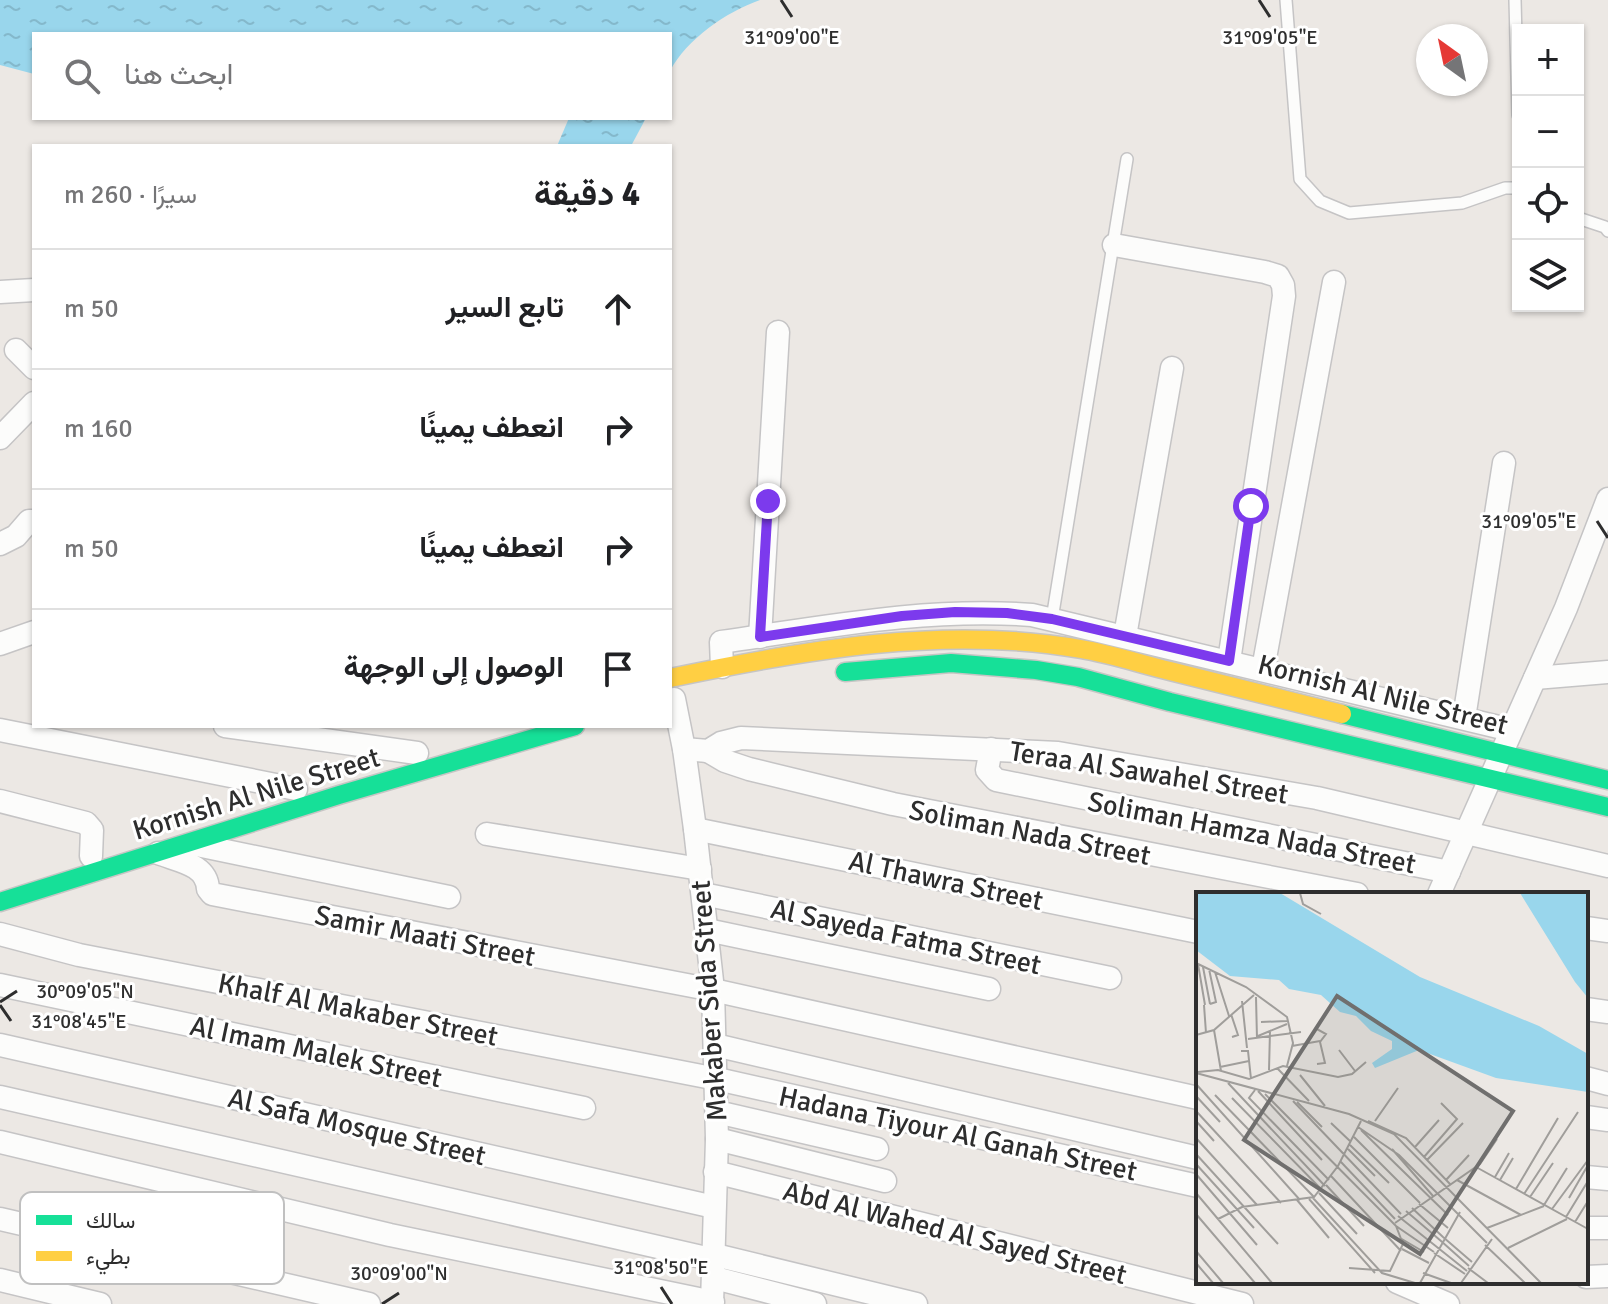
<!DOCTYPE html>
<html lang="ar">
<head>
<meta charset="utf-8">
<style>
  body { margin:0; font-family:Signika,Vazirmatn,sans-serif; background:#f6f6f6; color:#202124; direction:rtl }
  .controls { position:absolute; right:24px; top:24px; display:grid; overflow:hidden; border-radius:0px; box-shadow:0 2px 6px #0004 }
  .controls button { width:72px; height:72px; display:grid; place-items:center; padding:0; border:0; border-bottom:2px solid #e0e0e0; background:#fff; color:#202124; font:40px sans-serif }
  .compass { position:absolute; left:1416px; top:24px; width:72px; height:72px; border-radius:50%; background:#fff; box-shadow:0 2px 6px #0004; rotate:327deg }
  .stop { position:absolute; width:24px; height:24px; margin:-18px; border:6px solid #7c3aed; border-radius:50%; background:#fff }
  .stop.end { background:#7c3aed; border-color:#fff; box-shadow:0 2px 8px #0008 }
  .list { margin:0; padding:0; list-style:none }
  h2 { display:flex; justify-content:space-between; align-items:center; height:104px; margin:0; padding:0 32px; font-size:34px }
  h2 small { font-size:26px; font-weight:400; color:#757577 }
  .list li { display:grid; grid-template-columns:52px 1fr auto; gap:24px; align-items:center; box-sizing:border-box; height:120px; padding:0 32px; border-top:2px solid #e0e0e0 }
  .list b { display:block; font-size:30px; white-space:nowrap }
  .list em { font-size:26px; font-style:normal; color:#757577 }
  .icon { flex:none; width:44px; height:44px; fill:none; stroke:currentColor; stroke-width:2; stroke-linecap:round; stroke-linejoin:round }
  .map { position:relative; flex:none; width:1608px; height:1304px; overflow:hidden; direction:ltr }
  .search { position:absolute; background:#fff; box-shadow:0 2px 6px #0004; left:32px; top:32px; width:640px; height:88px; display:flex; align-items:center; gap:20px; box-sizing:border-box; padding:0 28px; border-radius:0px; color:#757577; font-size:30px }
  .panel { position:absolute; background:#fff; box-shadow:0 2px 6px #0004; left:32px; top:144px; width:640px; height:584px; border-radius:0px; direction:rtl }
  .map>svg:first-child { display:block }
  .water { fill:url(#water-ripples) }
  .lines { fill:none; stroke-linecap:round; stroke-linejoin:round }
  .lane-casing { stroke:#c5c4c5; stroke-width:14 }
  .street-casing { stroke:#c5c4c5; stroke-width:25 }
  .fast-casing { stroke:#c6c5c4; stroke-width:21 }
  .slow-casing { stroke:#c6c5c4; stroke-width:21 }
  .lane { stroke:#fcfcfb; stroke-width:11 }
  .street { stroke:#fcfcfb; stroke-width:22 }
  .fast { stroke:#16e098; stroke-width:18 }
  .slow { stroke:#ffcf43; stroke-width:18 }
  .route { stroke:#7c3aed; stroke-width:10 }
  .ticks { fill:none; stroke:#2e2e2e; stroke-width:3 }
  .labels { text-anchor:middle; stroke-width:6; stroke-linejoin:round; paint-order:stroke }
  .street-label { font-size:28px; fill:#2e2e2e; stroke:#fff }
  .inset-road { fill:none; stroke:#a09e9b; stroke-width:2 }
  .view { fill:#706f6e; fill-opacity:0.15; stroke:#706f6e; stroke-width:4 }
  .inset-edge { fill:none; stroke:#2e2e2e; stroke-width:4 }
  .key { fill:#fff; stroke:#c0c0c0; stroke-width:2 }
  .key-label { font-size:22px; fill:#2e2e2e }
  .ticks-label { font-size:20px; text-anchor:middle; fill:#2e2e2e; stroke:#fff; stroke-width:6; stroke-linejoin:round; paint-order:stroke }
</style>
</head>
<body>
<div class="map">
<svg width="1608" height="1304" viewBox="0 0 1608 1304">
  <defs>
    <pattern id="water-ripples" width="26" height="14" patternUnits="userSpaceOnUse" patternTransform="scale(2)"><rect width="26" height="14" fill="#99d6ec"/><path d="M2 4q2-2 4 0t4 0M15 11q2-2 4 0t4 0" fill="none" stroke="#84b8cb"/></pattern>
  </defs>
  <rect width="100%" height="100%" fill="#ece8e4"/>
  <!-- water -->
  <g class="water">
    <path d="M0 0H760C726 12 687 39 670 71V34H34V74L0 65Z"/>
    <path d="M569 118H646L631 146H557Z"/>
  </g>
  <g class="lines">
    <!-- lane casing -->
    <g class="lane-casing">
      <g id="lane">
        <path d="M1286 0 1300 179 1320 201 1349 213 1462 203 1505 188H1518"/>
        <path d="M1515 0 1518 115"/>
        <path d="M1578 218 1605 227 1608 231"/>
        <path d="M1052 619 1127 159"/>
      </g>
    </g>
    <!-- street casing -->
    <g class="street-casing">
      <g id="street">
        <path d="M1114 245 1265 272 1278 276 1283 285 1284 296 1229 661"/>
        <path d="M0 292 34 290"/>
        <path d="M16 350 34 368"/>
        <path d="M0 438 34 403"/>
        <path d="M0 544 16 536 29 521H34"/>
        <path d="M1125 636 1172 368"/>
        <path d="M760 637 778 332"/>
        <path d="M0 644 34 632"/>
        <path d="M722 667 721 642C825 627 927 607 1032 615L1511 730"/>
        <path d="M1263 669 1334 282"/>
        <path d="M1535 678 1608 672"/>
        <path d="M674 699 684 749 695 829 713 990 717 1139 712 1304"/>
        <path d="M1464 718 1504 463"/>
        <path d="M225 726 417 753"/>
        <path d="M0 730 296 789"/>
        <path d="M684 749 708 751 721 743 741 738 1058 753 1317 798 1608 866"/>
        <path d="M991 749 987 770 996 780 1449 872"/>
        <path d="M708 751 725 761 749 769 893 804 1357 894"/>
        <path d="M0 801 86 823 92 830 91 856"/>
        <path d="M695 829 1198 932"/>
        <path d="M487 834 700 869"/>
        <path d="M197 845 449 897"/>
        <path d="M158 853C178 861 207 864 208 889L212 894 713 990 1198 1098"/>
        <path d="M703 894 1110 978"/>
        <path d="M1439 894 1566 608 1608 499"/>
        <path d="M1586 928 1608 931"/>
        <path d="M707 930 989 989"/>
        <path d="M0 934 79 955 717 1079 1198 1186"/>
        <path d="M0 985 584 1108"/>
        <path d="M1586 1009 1608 1012"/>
        <path d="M0 1045 714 1207"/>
        <path d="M715 1045 1198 1158"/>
        <path d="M1586 1078 1608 1084"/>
        <path d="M0 1097 715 1260"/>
        <path d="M717 1112 877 1149"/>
        <path d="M1586 1117 1608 1120"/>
        <path d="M717 1139 885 1181"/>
        <path d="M0 1142 390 1235 713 1302"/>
        <path d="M715 1172 1242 1304"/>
        <path d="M1586 1177 1608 1179"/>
        <path d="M0 1219 369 1304"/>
        <path d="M1586 1228H1608"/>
        <path d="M715 1255 916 1304"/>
        <path d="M1586 1277 1608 1276"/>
        <path d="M715 1278 815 1304"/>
        <path d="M0 1280 100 1304"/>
        <path d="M1397 1282 1448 1304"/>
      </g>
    </g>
    <!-- fast casing -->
    <g class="fast-casing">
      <g id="fast">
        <path d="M845 672 951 663 1036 670 1078 677 1170 702 1608 807"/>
        <path d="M1342 714 1608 780"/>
        <path d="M0 902 339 795 575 726"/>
      </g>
    </g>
    <!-- slow casing -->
    <g class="slow-casing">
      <path id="slow" d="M670 678C804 650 945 625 1081 649 1111 654 1141 664 1170 671 1227 685 1284 699 1342 714"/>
    </g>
    <!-- lane -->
    <use href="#lane" class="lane"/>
    <!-- street -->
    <use href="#street" class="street"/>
    <!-- fast -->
    <use href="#fast" class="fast"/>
    <!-- slow -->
    <use href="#slow" class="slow"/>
  </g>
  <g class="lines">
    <!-- route -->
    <path class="route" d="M768 501 760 637 902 616 955 612 1007 613 1052 619 1229 661 1251 506"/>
  </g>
  <!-- ticks -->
  <path class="ticks" d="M781 0 792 17M1259 0 1270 17M1597 521 1608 538M0 1002 17 991M0 1005 11 1021M661 1287 672 1304M382 1304 399 1293"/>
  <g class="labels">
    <!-- street labels -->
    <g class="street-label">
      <text transform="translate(1383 694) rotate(14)" y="10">Kornish Al Nile Street</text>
      <text transform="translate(1149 772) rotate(9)" y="10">Teraa Al Sawahel Street</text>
      <text transform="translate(256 793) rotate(-17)" y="10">Kornish Al Nile Street</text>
      <text transform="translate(1030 832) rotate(11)" y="10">Soliman Nada Street</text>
      <text transform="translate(1252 832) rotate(11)" y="10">Soliman Hamza Nada Street</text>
      <text transform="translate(946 880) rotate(12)" y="10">Al Thawra Street</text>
      <text transform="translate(425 935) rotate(11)" y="10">Samir Maati Street</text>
      <text transform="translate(906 936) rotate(12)" y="10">Al Sayeda Fatma Street</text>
      <text transform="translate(708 1001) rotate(-94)" y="10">Makaber Sida Street</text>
      <text transform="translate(358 1009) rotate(11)" y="10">Khalf Al Makaber Street</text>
      <text transform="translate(316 1051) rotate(12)" y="10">Al Imam Malek Street</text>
      <text transform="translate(357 1126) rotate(13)" y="10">Al Safa Mosque Street</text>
      <text transform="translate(958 1133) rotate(12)" y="10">Hadana Tiyour Al Ganah Street</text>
      <text transform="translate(955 1232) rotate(14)" y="10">Abd Al Wahed Al Sayed Street</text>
    </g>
  </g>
  <!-- overview -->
  <g transform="translate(1196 892)">
    <rect width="392" height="392" fill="#ece8e4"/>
    <path d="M0 1H84L224 85 343 134 392 162V200L300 186 223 158 179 176 176 171 196 157V149L175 139 160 124 144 120 125 103 93 97 83 88 34 84 0 58ZM324 1H392V106L379 90Z" fill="#99d6ec"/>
    <path class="inset-road" d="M104 1 107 12 125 22M0 71 50 95 91 125 97 151 91 174M2 72 9 113M7 75 14 112M13 77 20 110 14 112M19 80 33 124M60 105 61 147M46 109 51 156M8 113 10 141M35 122 42 143 36 145M65 130 91 129M119 136 130 142 124 150 129 171 121 172M18 138 25 179M0 143 18 138 58 103M62 144 91 132M52 147 105 140M96 154 124 149M143 158 159 179M45 159H52L55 187M24 175 53 169M81 176 113 209M73 178 74 139M2 180 22 178 53 187 87 174 142 185 156 182 170 170M0 181 153 222 198 242 345 391M104 183 129 214M32 191 129 294M0 192 104 308M59 198 53 206 133 288M62 199 126 268M69 202 200 334 238 360M19 203 118 305M0 204 24 230M36 206 126 298M97 209 205 322M101 210 126 235M0 219 85 311M0 229 18 249M172 229 210 246 254 292M179 229 202 196M135 231 155 250M162 235 203 263 291 351M165 238 252 323M158 245 224 311M0 246 61 313M154 253 193 291M219 255 243 228M152 257 179 284M196 257 237 304M0 262 82 352M228 265 261 227 245 211M231 268 267 231M145 270 199 327M0 272 58 336M280 275 392 337M0 282 61 353M135 284 205 359M299 285 313 261M250 288 273 263M261 288 325 323M304 288 317 266M130 293 168 334M320 297 362 226M0 301 76 391M123 301 161 342M328 302 382 220M334 305 357 271M117 306 186 381 219 391M373 306 392 273M113 307 179 381M101 308 133 346M223 312 252 336M348 313 371 276M216 316 247 345M356 317 392 268M210 319 245 349M0 322 59 391M202 324 271 379M370 325 392 289M22 327 46 315 118 305 142 274 165 229M379 330 392 309M199 331 284 272 301 247M291 336 348 314M247 345 276 370M204 346 228 360M245 349 273 374M289 353 329 391M312 356 371 327M206 357 233 371M0 359 27 391M238 361 269 382M0 371 17 391M153 376 194 379 207 352 200 334M272 376 292 391M227 381 255 391M224 391 264 320M265 391 296 347"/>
    <path class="view" d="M141 104 317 219 224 362 48 248Z"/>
    <rect width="392" height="392" class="inset-edge"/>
  </g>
  <!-- legend -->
  <rect x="20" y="1192" width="264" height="92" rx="12" class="key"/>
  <rect x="36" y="1215" width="36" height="10" fill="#16e098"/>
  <rect x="36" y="1251" width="36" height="10" fill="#ffcf43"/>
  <g class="key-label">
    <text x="86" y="1228">سالك</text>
    <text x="86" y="1264">بطيء</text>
  </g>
  <g class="ticks-label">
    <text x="792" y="44">31°09'00"E</text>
    <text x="1270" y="44">31°09'05"E</text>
    <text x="1529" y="528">31°09'05"E</text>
    <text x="85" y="998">30°09'05"N</text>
    <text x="79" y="1028">31°08'45"E</text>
    <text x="661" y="1274">31°08'50"E</text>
    <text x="399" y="1280">30°09'00"N</text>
  </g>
</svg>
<div class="controls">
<button>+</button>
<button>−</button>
<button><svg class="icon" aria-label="locate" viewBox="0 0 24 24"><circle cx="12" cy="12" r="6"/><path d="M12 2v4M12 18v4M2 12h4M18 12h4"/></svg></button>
<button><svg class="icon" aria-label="layers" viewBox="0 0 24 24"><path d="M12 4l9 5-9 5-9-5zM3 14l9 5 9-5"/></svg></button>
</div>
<svg class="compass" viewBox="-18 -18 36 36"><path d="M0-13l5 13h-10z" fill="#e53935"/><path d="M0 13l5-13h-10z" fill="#757577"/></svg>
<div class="stop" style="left:1251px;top:506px"></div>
<div class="stop end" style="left:768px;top:501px"></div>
<div class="search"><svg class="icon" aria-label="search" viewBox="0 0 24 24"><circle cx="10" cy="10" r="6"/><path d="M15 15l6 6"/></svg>ابحث هنا</div>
<section class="panel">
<h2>4 دقيقة<small>سيرًا · 260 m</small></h2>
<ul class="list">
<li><svg class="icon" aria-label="ahead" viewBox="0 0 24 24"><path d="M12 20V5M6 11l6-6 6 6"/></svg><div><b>تابع السير</b></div><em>50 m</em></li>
<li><svg class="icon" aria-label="right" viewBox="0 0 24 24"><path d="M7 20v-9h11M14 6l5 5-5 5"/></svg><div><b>انعطف يمينًا</b></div><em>160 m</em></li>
<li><svg class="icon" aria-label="right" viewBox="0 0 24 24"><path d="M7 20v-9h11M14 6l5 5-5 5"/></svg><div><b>انعطف يمينًا</b></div><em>50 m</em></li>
<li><svg class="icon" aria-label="arrive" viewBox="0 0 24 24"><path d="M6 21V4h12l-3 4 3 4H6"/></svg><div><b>الوصول إلى الوجهة</b></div></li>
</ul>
</section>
</div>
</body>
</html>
